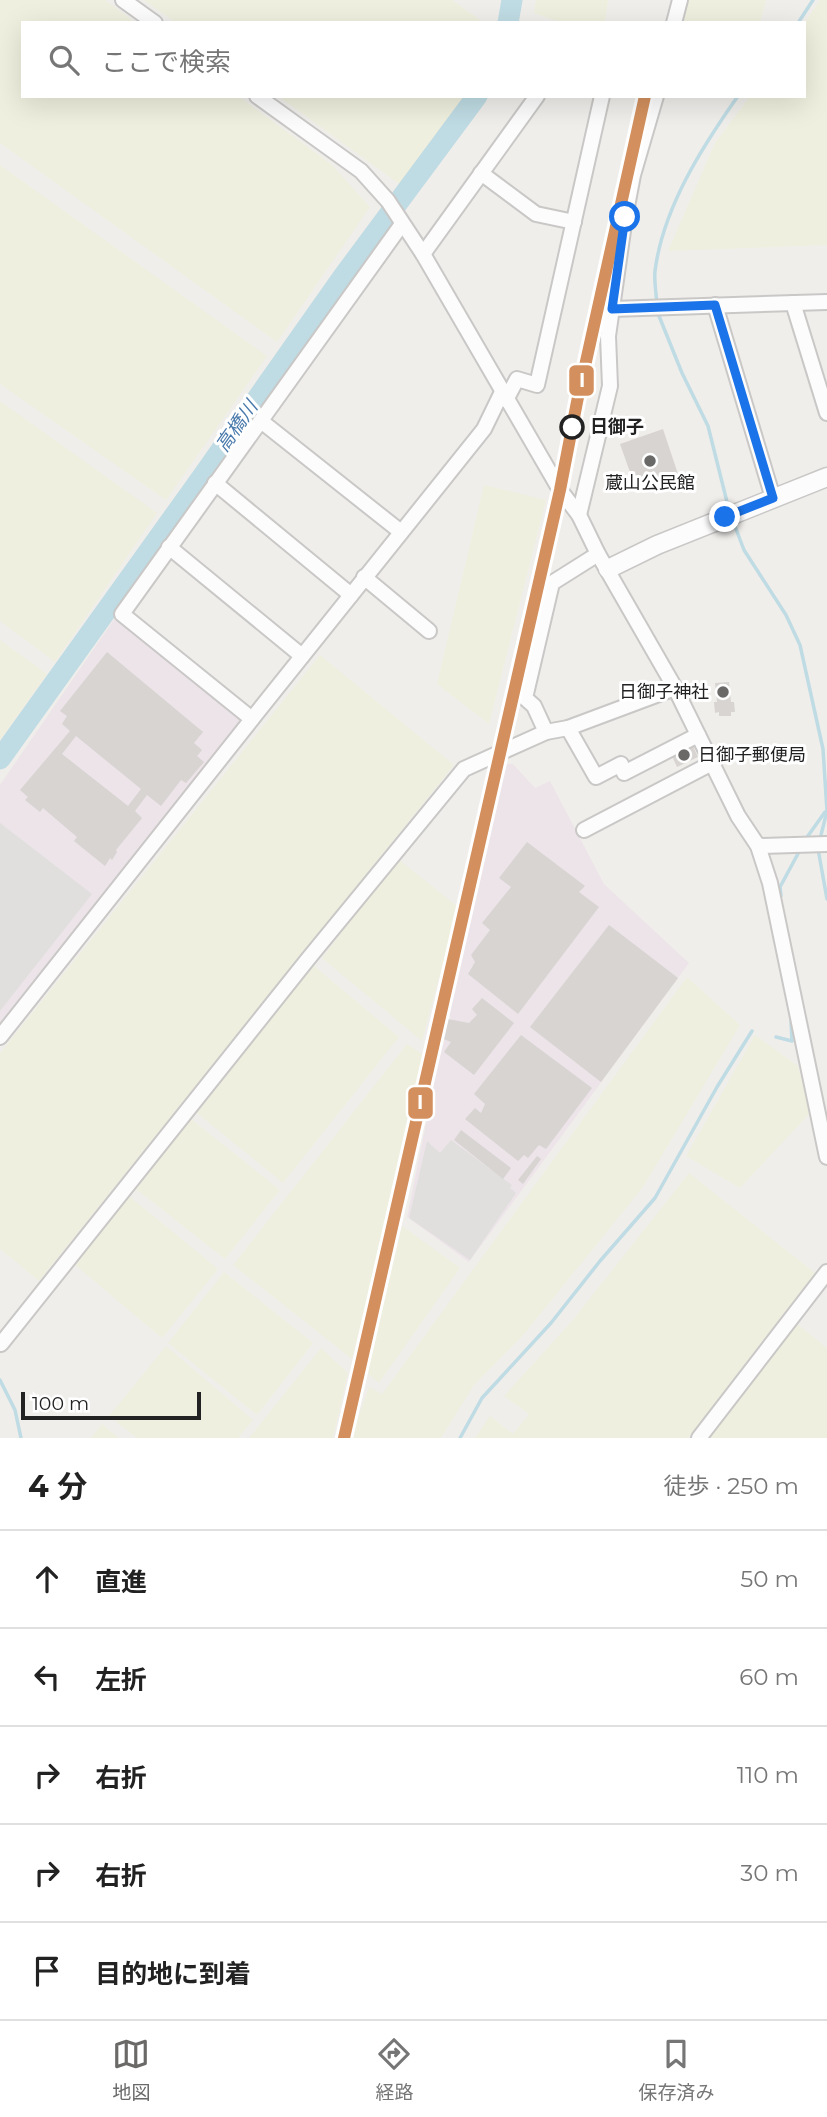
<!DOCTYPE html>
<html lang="ja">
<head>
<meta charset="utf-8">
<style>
  body { margin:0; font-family:Montserrat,"Noto Sans JP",sans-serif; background:#f2f2f2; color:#222 }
  .scale { position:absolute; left:21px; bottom:18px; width:180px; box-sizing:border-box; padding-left:7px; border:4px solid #222; border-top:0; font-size:19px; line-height:24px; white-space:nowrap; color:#222; -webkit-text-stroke:5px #fff; paint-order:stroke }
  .stop { position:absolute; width:21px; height:21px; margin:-16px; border:5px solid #1a73e8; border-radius:50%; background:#fff }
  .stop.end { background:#1a73e8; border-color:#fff; box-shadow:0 2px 7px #0008 }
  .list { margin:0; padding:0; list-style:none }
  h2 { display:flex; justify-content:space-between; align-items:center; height:91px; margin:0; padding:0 28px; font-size:30px }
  h2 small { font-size:23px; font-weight:400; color:#767676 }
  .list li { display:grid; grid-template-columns:46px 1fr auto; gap:21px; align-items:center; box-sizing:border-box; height:98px; padding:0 28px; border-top:2px solid #e0e0e0 }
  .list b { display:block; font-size:26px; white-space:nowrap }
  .list em { font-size:23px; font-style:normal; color:#767676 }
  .icon { flex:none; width:38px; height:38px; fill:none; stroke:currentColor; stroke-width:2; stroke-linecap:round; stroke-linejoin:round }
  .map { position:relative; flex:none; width:827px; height:1438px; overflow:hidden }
  .search { position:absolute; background:#fff; box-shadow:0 7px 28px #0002; left:21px; right:21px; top:21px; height:77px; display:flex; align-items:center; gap:18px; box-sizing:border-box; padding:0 24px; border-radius:0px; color:#767676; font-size:26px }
  .sheet { height:581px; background:#fff }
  nav { display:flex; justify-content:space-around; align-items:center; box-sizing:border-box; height:98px; border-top:2px solid #e0e0e0; background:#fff; font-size:19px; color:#767676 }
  nav a { display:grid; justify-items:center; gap:4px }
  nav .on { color:#6a6968 }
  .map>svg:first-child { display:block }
  .industrial { fill:#ede4e9 }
  .farmland { fill:#efefdf }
  .parking { fill:#e0dfde }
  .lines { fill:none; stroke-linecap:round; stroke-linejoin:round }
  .stream { stroke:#bfdbe3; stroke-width:3.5 }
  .river { stroke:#bfdbe3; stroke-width:21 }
  .building { fill:#d7d4d2; fill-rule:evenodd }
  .minor-casing { stroke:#c9c8c7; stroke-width:18 }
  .tertiary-casing { stroke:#c9c8c7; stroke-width:21 }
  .minor { stroke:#fdfcfc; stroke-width:14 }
  .tertiary { stroke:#fdfcfc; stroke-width:18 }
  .rail-1-casing { stroke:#fff; stroke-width:18 }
  .rail-1 { stroke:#d3905e; stroke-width:12 }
  .route { stroke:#1a73e8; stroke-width:9 }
  .stop-dot { fill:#fff; stroke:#222; stroke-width:3.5 }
  .poi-dot { fill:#6a6968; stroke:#fff; stroke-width:2.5 }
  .labels { text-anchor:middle; stroke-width:6; stroke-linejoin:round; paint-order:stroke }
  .stop-label { font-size:18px; font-weight:bold; fill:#222; stroke:#fff; text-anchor:start }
  .poi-label { font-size:18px; fill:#222; stroke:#fff }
  .water-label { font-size:19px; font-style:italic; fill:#4a7aab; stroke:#fff }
  .line-badge { stroke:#fff; stroke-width:2.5 }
  .badge-label { font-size:19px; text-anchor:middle; font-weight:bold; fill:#fff }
</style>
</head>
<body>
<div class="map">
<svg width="827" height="1438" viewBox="0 0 827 1438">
  <rect width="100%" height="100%" fill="#f0eeeb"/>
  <!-- industrial -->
  <g class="industrial">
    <path d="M117 615 239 714 240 725 0 1023V785Z"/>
    <path d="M504 764H513L535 788 550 781 604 884 689 963 469 1262 407 1217 441 1050 451 1019 449 1013Z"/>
  </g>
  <!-- farmland -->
  <g class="farmland">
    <path d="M0 0H105L136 23H23V96H238L331 164 370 207 277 342 0 143Z"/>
    <path d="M144 0H452L484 23H176Z"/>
    <path d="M536 0H608L605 23H562L534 13Z"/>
    <path d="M687 0H766L760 23H682Z"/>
    <path d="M820 0H827V245L668 251 715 143 750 96H804V24Z"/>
    <path d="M278 96H464L402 186Z"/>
    <path d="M0 165 267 356 166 500 0 384Z"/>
    <path d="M0 401 157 513 55 662 0 621Z"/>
    <path d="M484 485 546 500 489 724 437 684Z"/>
    <path d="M0 640 47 674 0 740Z"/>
    <path d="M320 655 454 765 39 1281 0 1249V1053Z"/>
    <path d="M398 859 458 907 422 1041 322 958Z"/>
    <path d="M313 965 399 1037 283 1183 197 1113Z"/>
    <path d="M687 977 740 1025 643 1187 525 1333 474 1385 441 1438H351L369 1387 382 1394Z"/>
    <path d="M755 1035 798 1066 810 1113 740 1188 686 1156Z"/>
    <path d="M407 1044 425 1056 376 1267 352 1359 233 1265Z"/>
    <path d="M191 1119 280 1190 225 1259 136 1189Z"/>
    <path d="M689 1173 815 1273 688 1438H475L490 1416 513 1434 529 1414 504 1396 572 1321Z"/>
    <path d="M129 1196 218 1269 162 1338 74 1264Z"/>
    <path d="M402 1226 460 1268 379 1383 367 1373Z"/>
    <path d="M224 1272 313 1343 257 1415 168 1343Z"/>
    <path d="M796 1323 827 1348V1438H707Z"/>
    <path d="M166 1346 253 1420 238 1438H137L109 1416Z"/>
    <path d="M321 1348 348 1373 333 1438H249Z"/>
    <path d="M102 1424 119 1438H91Z"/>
  </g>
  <!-- parking -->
  <g class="parking">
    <path d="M0 823 92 894 0 1011Z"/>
    <path d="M451 1140 512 1185 510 1188 516 1193 470 1260 409 1218 427 1141 440 1153Z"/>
  </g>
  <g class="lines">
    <!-- stream -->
    <g class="stream">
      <path d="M798 23 813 0"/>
      <path d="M657 303C656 293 654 281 655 271 663 208 702 147 738 96"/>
      <path d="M657 311 682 373 708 426 729 510"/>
      <path d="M733 521 744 550 786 615 800 645 823 749 827 811 820 839"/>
      <path d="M805 840 825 812"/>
      <path d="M818 849 827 899"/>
      <path d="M781 896 780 887 800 850"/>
      <path d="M776 1037 792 1041 791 1021"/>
      <path d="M0 1380 15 1410 21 1438"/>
      <path d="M460 1438 482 1398 551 1323 600 1261 655 1198 717 1087 752 1031"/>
    </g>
    <!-- river -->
    <g class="river">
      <path d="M508 23 512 0"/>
      <path d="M0 759 202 477 342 278 477 96"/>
    </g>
  </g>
  <!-- building -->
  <g class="building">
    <path d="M663 429 679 477 637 492 620 444Z"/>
    <path d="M107 652 203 732 194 743 202 750 197 756 204 762 186 783 181 780 161 806 147 795 135 811 142 818 116 850 117 852 112 860 110 858 105 866 74 841 77 837 43 808 40 812 25 800 28 797 20 790 70 731 62 724 67 716 60 711ZM76 736 141 789 128 806 62 754Z"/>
    <path d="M729 682 731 702H734L735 712H731V716H719V712L715 713 714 702H717L715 683Z"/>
    <path d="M692 744 698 757 677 767 671 754Z"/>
    <path d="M527 842 585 886 579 892 599 907 518 1014 468 974 475 962 471 955 490 930 482 923 511 887 499 878Z"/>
    <path d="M609 925 678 978 601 1082 530 1027Z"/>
    <path d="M482 998 514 1023 474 1075 444 1052 451 1042 441 1038 448 1019 469 1023 477 1015 472 1009Z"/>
    <path d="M521 1035 592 1088 546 1149 539 1145 528 1158 524 1155 518 1161 465 1119 475 1108 481 1113 485 1104 474 1094Z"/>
    <path d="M461 1130 511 1168 503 1179 454 1140Z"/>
    <path d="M537 1156 541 1159 523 1184 518 1180Z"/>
  </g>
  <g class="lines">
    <!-- minor casing -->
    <g class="minor-casing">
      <g id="minor">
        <path d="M123 0 155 23"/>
        <path d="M674 23 680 0"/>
        <path d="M257 96 361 171 388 201 423 254 560 490 579 515 598 554 675 688 738 816 758 846 770 883 827 1157"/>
        <path d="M481 173 536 214 574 222"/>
        <path d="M423 254 537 96"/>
        <path d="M793 303 827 413"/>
        <path d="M715 305 773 498"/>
        <path d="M612 309 827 302"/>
        <path d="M506 400 517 379 537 385 602 96"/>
        <path d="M261 421 401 532"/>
        <path d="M215 483 351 595"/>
        <path d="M579 515 610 386 608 336 625 217 633 175 656 96"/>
        <path d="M169 547 302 656"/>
        <path d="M364 577 429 631"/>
        <path d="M675 688 568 728 596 777 621 764 624 773 698 735"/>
        <path d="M252 719 484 429 502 392"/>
        <path d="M568 728 546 732 534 706 525 698 552 583 598 554"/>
        <path d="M584 830 712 763"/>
        <path d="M758 846 827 844"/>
        <path d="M0 1037 252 719 122 614 402 224"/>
        <path d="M1 1344 308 959 464 769 546 732"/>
        <path d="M699 1438 827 1272"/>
      </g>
    </g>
    <!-- tertiary casing -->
    <g class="tertiary-casing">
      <path id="tertiary" d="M608 569 657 545 827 477"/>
    </g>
    <!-- minor -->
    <use href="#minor" class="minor"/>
    <!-- tertiary -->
    <use href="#tertiary" class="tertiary"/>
    <!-- rail-1 casing -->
    <g class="rail-1-casing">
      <path id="rail-1" d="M344 1438 560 490 577 402 645 96"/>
    </g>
    <!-- rail-1 -->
    <use href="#rail-1" class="rail-1"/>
  </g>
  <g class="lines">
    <!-- route -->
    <path class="route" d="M625 217 612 309 715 305 773 498 725 517"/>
  </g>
  <!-- markers -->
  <circle class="stop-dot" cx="572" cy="427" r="11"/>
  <g class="poi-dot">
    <circle cx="650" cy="461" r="7"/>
    <circle cx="723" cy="692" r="7"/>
    <circle cx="684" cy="755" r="7"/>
  </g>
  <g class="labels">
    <!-- stop labels -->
    <g class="stop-label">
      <text x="590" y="433">日御子</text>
    </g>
    <!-- poi labels -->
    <g class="poi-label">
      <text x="650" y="489">蔵山公民館</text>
      <text x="709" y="698" text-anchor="end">日御子神社</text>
      <text x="698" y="761" text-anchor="start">日御子郵便局</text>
    </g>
    <!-- water labels -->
    <g class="water-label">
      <text transform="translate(236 426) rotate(-55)" y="7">高橋川</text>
    </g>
  </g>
  <g class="line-badge">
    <rect x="568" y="364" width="27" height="33" rx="7" fill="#d3905e"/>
    <rect x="407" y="1086" width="27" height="34" rx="7" fill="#d3905e"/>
  </g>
  <g class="badge-label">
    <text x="582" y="387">I</text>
    <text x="420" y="1109">I</text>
  </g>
</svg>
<div class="scale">100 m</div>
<div class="stop" style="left:625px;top:217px"></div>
<div class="stop end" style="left:725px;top:517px"></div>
<div class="search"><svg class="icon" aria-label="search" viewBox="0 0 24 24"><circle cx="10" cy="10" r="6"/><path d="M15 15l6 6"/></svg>ここで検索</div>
</div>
<section class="sheet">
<h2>4 分<small>徒歩 · 250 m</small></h2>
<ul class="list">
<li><svg class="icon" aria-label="ahead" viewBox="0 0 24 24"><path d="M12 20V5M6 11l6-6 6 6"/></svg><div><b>直進</b></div><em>50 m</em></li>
<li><svg class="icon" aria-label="left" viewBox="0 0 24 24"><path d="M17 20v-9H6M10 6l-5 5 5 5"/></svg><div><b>左折</b></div><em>60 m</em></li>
<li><svg class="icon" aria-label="right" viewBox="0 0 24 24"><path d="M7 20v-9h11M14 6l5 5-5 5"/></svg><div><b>右折</b></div><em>110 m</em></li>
<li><svg class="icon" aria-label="right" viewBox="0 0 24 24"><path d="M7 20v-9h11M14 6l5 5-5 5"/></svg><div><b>右折</b></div><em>30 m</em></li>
<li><svg class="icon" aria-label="arrive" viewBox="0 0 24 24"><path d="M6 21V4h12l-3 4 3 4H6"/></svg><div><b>目的地に到着</b></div></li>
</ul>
</section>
<nav>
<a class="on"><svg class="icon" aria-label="map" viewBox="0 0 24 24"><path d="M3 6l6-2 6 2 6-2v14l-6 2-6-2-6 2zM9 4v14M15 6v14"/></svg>地図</a>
<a><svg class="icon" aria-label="directions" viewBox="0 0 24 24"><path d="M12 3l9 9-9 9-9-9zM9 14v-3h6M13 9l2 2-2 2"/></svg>経路</a>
<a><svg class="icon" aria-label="saved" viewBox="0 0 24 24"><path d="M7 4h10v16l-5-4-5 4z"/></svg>保存済み</a>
</nav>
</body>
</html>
